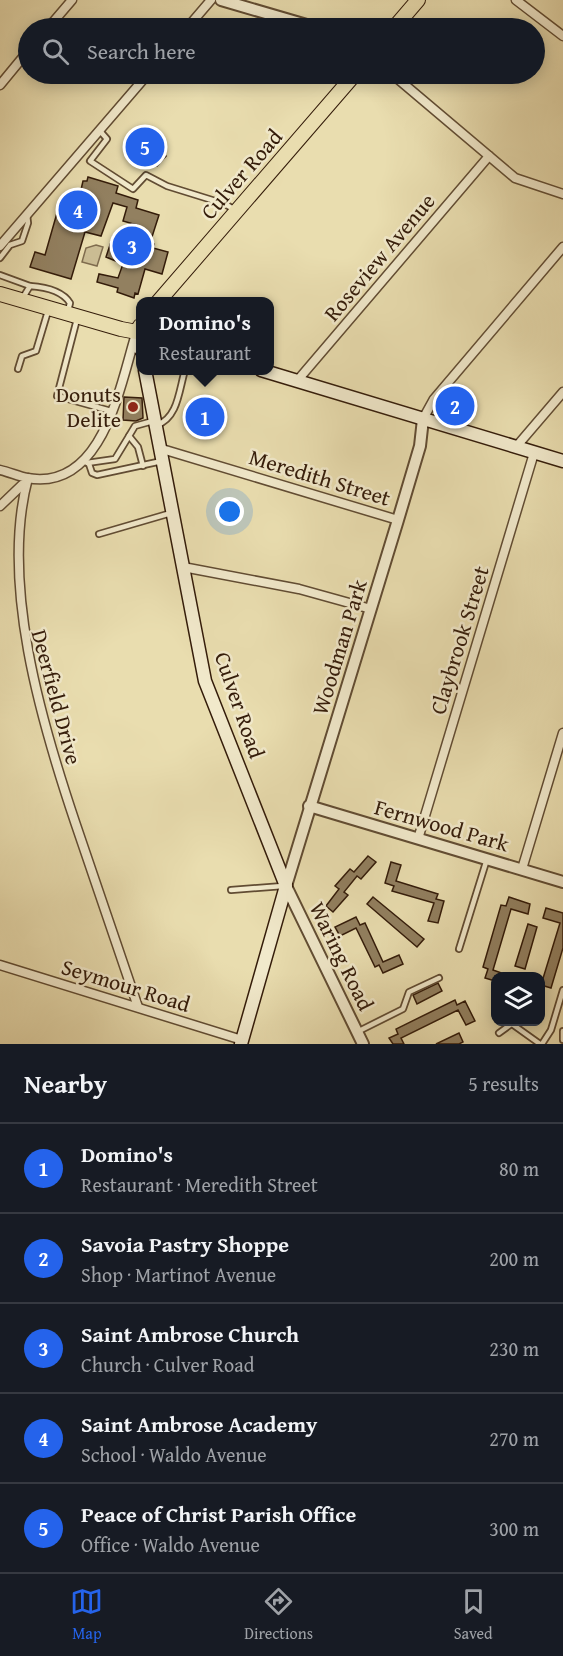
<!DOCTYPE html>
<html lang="en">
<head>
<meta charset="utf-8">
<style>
  body { margin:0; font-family:"Gentium Book Plus",serif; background:#242831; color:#f1f3f6 }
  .controls { position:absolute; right:18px; bottom:18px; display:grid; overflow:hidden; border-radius:12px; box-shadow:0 3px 15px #0003 }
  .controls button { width:54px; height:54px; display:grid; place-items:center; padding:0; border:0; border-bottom:2px solid #363941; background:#171b24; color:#f1f3f6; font:30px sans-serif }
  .you { position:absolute; left:230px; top:512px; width:21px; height:21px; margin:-15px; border:4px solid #fff; border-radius:50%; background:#1a73e8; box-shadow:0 0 0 9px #1a73e833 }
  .badge { display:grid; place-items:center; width:39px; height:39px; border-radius:50%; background:#2563eb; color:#fff; font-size:20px; font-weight:700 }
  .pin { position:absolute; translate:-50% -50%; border:3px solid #fff; box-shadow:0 2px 6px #0006 }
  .popup { position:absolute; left:136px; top:297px; width:138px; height:78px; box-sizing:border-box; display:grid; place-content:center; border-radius:12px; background:#171b24; filter:drop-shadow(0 2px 4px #0005); font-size:20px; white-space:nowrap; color:#9ea1a6 }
  .popup b { font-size:22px; color:#f1f3f6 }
  .popup::after { content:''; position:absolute; left:50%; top:100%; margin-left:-12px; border:12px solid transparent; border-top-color:#171b24 }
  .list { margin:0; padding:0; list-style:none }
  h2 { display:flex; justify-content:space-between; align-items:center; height:78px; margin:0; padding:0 24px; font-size:26px }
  h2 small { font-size:20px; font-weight:400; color:#9ea1a6 }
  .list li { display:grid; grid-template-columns:39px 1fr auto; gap:18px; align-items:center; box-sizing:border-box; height:90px; padding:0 24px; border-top:2px solid #363941 }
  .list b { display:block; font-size:22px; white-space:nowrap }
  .list p { margin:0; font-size:20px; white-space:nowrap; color:#9ea1a6 }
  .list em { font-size:20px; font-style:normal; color:#9ea1a6 }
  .icon { flex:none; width:33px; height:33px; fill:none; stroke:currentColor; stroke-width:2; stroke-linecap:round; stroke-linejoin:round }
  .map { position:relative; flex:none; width:563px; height:1044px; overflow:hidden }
  .search { position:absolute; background:#171b24; box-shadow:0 3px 15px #0003; left:18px; right:18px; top:18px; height:66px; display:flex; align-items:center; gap:15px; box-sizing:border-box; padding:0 21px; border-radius:33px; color:#9ea1a6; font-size:22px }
  .sheet { height:528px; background:#171b24 }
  nav { display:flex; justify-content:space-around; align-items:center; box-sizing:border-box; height:84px; border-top:2px solid #363941; background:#171b24; font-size:16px; color:#9ea1a6 }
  nav a { display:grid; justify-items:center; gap:3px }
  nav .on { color:#2563eb }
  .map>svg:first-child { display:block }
  .green { fill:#cabc93; stroke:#7f6c4e; stroke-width:1.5 }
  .building { fill:#928060; stroke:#341c0a; stroke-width:1.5 }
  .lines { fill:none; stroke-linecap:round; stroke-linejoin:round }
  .service-casing { stroke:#614c33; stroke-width:8 }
  .minor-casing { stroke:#614c33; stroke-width:11 }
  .tertiary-casing { stroke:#614c33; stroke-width:14 }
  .secondary-casing { stroke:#341c0a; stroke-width:15 }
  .primary-casing { stroke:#341c0a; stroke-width:16 }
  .service { stroke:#f1e9cb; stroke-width:4.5 }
  .minor { stroke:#f1e9cb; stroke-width:8 }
  .tertiary { stroke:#f1e9cb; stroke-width:10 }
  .secondary { stroke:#f1e9cb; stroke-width:12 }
  .primary { stroke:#e9ddaf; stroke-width:14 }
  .poi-dot { fill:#8f2418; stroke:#f1e9cb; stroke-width:2 }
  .labels { text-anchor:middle; stroke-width:5; stroke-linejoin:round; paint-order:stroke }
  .street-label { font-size:22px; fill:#341c0a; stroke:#f1e9cb }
  .poi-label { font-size:22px; fill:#341c0a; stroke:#f1e9cb; text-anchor:end }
</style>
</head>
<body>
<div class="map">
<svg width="563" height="1044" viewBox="0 0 563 1044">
  <rect width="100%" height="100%" fill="#e9ddaf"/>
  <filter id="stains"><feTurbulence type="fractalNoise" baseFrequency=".00333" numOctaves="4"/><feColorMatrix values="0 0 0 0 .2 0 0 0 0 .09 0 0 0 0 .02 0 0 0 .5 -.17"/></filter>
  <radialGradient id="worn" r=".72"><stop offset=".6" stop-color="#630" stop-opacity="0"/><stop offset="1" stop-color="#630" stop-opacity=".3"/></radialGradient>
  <!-- green -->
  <path class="green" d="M96 245 103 247 97 266 82 262 86 248Z"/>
  <!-- building -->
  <g class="building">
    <path d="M134 129 166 156 157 166 125 139Z"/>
    <path d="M88 177 118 186 116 193 138 200 136 208 159 215 150 243 154 244 153 248 168 252 162 274 145 269 138 294 135 293 134 298 117 292 118 288 97 282 99 274 118 278 123 264 106 257 113 236 128 240V237L133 239 137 225 123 221 127 207 113 203 101 236 85 232 71 279 30 267 35 252 45 255 57 213 66 215 73 192 80 194 83 181H87Z"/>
    <path d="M124 397 142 398 143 418 136 421 123 420Z"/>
    <path d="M368 856 376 862 361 879 357 876 344 892 348 895 333 912 326 906 339 889 335 886 350 869 354 872Z"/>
    <path d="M391 862 401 865 396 881 438 894 436 899 444 901 438 923 428 921 434 903 392 891 394 886 385 883Z"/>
    <path d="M373 897 424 939 417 947 367 904Z"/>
    <path d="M509 897 530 904 528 914 511 909 493 970 510 976H495V981L485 978 488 969 483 967 501 905 506 906Z"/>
    <path d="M546 908 563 913V948L551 988 541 985 560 923 543 918Z"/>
    <path d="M356 917 360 925 365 923 383 962 399 955 403 964 383 973 379 965 375 967 356 928 340 936 335 927Z"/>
    <path d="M528 924 537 927 525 969 515 966Z"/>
    <path d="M438 983 442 991 417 1004 413 995Z"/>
    <path d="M455 1000 457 1005 465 1001 475 1021 466 1025 458 1010 401 1038 404 1044H393L389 1038 398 1034 396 1029Z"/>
    <path d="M459 1033 463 1042 459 1044H436Z"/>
  </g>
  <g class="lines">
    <!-- service casing -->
    <g class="service-casing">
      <g id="service">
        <path d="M100 131 107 139 90 161 133 189 146 175 167 186 225 204 235 210"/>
        <path d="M0 258 10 245 22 241 28 223 27 215"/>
        <path d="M0 275 30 286"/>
        <path d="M22 299 30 286C44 287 62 290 70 303L68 311"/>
        <path d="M77 319 57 396 111 411"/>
        <path d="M18 369 22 356 36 351 48 311"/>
        <path d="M157 425C178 418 179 390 185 370"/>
        <path d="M87 463 115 459 129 436"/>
        <path d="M89 464 92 473 97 475 162 461"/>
        <path d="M143 466 138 447 129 436 135 426 153 421"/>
        <path d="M99 534 171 513"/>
        <path d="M231 890 283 886"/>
        <path d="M459 949 487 859"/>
        <path d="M512 1024 540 1044"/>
        <path d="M563 1031V1040"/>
        <path d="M357 1032 403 1009 409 992 439 978"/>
        <path d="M499 1033 514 1022"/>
        <path d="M542 1044 551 1030 563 990"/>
      </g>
    </g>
    <!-- minor casing -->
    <g class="minor-casing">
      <g id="minor">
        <path d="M516 0 563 36"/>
        <path d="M48 28 72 0"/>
        <path d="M187 28 211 0"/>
        <path d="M392 74 515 178 563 194"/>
        <path d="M0 85 28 51"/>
        <path d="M0 246 148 74"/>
        <path d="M297 381 489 156"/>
        <path d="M423 419 434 399 563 247"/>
        <path d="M516 447 563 392"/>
        <path d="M162 449 398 520"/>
        <path d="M0 470C9 472 18 476 27 478 103 492 120 385 136 334"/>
        <path d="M28 478C0 582 41 721 75 822 96 884 117 945 138 1007"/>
        <path d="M0 506 22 485"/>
        <path d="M183 567 299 589 371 609"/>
        <path d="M418 839 534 453"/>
        <path d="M522 869 563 733"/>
        <path d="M0 965 242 1040"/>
      </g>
    </g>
    <!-- tertiary casing -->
    <g class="tertiary-casing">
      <g id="tertiary">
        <path d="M221 0 317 28"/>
        <path d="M309 806 563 882"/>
        <path d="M363 1044 286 886 398 520 420 446 423 419"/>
      </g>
    </g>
    <!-- secondary casing -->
    <g class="secondary-casing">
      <g id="secondary">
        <path d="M140 333 137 332 140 349"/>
        <path d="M145 370 205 681 286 886 241 1044"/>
        <path d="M261 370 563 461"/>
      </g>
    </g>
    <!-- primary casing -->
    <g class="primary-casing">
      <g id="primary">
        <path d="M394 28 418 0"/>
        <path d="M0 294 121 329 137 332 140 326"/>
        <path d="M158 302 355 74"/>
      </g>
    </g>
    <!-- service -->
    <use href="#service" class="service"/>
    <!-- minor -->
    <use href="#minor" class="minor"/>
    <!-- tertiary -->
    <use href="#tertiary" class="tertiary"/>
    <!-- secondary -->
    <use href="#secondary" class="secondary"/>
    <!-- primary -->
    <use href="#primary" class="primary"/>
  </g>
  <!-- markers -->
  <circle class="poi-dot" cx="133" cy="407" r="6"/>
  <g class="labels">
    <!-- street labels -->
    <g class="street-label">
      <text transform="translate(241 174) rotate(-49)" y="8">Culver Road</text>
      <text transform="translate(379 257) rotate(-50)" y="8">Roseview Avenue</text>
      <text transform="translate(320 477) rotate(17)" y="8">Meredith Street</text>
      <text transform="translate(459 640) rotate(-73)" y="8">Claybrook Street</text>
      <text transform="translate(339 647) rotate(-73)" y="8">Woodman Park</text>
      <text transform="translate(57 697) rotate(75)" y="8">Deerfield Drive</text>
      <text transform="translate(240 705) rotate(71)" y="8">Culver Road</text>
      <text transform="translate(442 825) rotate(16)" y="8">Fernwood Park</text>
      <text transform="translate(342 956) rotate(64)" y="8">Waring Road</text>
      <text transform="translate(126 985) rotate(17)" y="8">Seymour Road</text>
    </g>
    <!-- poi labels -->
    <g class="poi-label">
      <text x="121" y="402">Donuts<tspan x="121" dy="25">Delite</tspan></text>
    </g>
  </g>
  <rect width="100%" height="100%" filter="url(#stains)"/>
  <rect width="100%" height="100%" fill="url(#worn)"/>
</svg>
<div class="controls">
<button><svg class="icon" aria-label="layers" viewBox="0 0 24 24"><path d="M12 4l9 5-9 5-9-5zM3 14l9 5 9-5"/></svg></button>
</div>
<div class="you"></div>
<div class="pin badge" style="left:205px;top:417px">1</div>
<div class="popup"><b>Domino's</b>Restaurant</div>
<div class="pin badge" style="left:455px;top:406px">2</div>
<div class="pin badge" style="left:132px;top:246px">3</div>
<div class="pin badge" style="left:78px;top:210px">4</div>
<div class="pin badge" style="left:145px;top:147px">5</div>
<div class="search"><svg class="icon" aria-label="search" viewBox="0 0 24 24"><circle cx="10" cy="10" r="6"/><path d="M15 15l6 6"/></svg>Search here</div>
</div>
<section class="sheet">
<h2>Nearby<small>5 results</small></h2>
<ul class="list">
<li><span class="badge">1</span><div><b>Domino's</b><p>Restaurant · Meredith Street</p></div><em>80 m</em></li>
<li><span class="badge">2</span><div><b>Savoia Pastry Shoppe</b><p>Shop · Martinot Avenue</p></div><em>200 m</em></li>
<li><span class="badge">3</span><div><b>Saint Ambrose Church</b><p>Church · Culver Road</p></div><em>230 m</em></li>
<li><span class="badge">4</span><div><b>Saint Ambrose Academy</b><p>School · Waldo Avenue</p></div><em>270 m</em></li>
<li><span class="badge">5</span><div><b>Peace of Christ Parish Office</b><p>Office · Waldo Avenue</p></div><em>300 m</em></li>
</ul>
</section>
<nav>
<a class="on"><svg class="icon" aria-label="map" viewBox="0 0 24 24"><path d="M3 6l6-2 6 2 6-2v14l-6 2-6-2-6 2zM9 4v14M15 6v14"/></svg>Map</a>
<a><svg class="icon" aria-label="directions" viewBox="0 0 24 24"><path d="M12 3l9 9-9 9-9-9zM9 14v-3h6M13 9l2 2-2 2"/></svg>Directions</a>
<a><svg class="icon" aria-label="saved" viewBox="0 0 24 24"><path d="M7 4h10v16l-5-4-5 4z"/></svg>Saved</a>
</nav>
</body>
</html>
